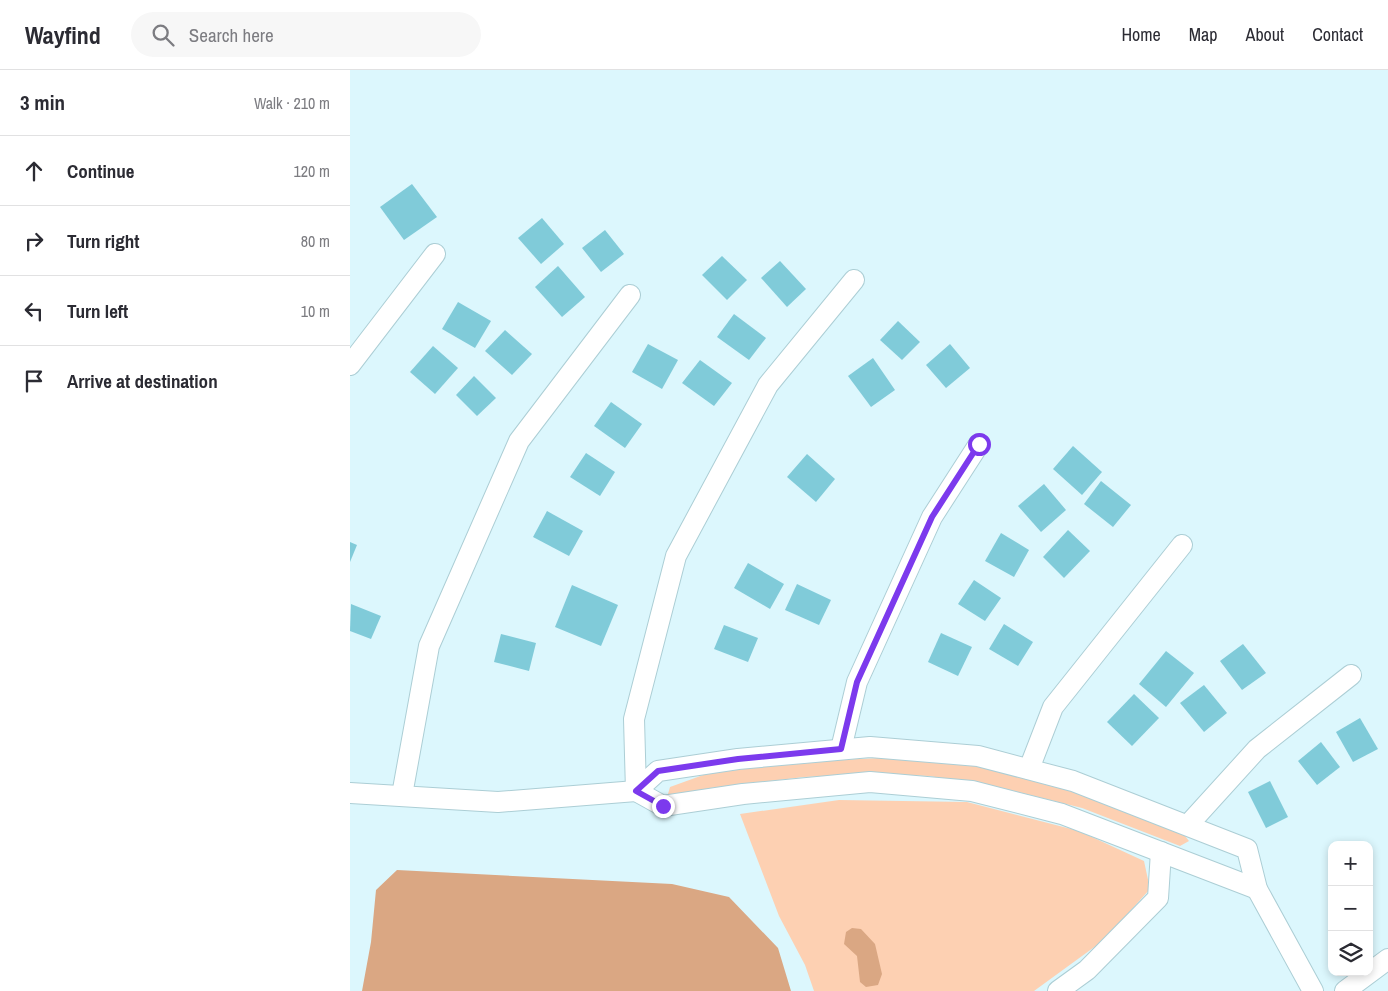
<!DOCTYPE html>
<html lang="en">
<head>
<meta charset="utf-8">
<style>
  body { margin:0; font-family:"Archivo Narrow",sans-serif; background:#f7f7f7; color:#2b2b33 }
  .controls { position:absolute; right:15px; bottom:15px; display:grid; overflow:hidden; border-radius:10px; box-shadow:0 2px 8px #0003 }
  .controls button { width:45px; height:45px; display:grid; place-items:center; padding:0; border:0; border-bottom:1px solid #e1e1e2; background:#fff; color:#2b2b33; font:25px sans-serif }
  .stop { position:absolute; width:15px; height:15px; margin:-11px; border:4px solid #7c3aed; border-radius:50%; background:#fff }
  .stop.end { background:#7c3aed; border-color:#fff; box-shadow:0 1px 5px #0008 }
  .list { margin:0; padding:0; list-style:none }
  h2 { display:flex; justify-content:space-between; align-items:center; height:65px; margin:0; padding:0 20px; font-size:21px }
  h2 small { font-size:16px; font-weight:400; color:#7c7c81 }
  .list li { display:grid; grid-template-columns:32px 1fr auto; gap:15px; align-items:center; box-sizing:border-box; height:70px; padding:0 20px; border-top:1px solid #e1e1e2 }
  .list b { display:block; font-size:19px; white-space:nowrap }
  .list em { font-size:16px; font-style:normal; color:#7c7c81 }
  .icon { flex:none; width:28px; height:28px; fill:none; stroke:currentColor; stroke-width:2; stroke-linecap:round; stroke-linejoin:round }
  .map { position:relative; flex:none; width:1038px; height:921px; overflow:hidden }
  header { display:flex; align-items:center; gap:30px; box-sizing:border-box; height:70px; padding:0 25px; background:#fff; border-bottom:1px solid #e1e1e2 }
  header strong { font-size:24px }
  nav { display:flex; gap:28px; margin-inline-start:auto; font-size:18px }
  .search { width:350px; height:45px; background:#f7f7f7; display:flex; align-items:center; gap:12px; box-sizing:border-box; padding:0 18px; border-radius:28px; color:#7c7c81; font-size:19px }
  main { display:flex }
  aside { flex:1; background:#fff }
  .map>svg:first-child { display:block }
  .green { fill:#fdd0b2 }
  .water { fill:#daa783 }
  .building { fill:#80cbd9 }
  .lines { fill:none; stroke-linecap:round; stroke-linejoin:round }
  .minor-casing { stroke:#acced5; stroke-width:22 }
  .minor { stroke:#fff; stroke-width:20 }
  .route { stroke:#7c3aed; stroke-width:6 }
</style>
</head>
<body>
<header>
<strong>Wayfind</strong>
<div class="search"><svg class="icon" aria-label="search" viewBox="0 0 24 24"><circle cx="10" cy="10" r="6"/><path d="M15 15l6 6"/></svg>Search here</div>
<nav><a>Home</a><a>Map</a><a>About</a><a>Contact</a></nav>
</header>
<main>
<aside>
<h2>3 min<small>Walk · 210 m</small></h2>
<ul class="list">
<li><svg class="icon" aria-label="ahead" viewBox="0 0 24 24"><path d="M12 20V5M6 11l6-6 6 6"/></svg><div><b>Continue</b></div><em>120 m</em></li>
<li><svg class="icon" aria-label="right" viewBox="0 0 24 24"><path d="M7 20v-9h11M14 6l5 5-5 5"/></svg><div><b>Turn right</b></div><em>80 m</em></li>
<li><svg class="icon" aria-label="left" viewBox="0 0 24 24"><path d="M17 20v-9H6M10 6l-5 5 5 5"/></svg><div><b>Turn left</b></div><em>10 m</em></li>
<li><svg class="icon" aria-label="arrive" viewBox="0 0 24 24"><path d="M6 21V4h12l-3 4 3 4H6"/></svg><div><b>Arrive at destination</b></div></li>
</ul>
</aside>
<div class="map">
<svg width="1038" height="921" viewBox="0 0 1038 921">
  <rect width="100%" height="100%" fill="#dcf7fd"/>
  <!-- green -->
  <g class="green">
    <path d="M530 688 608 692 690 711 736 724 831 761 839 771 830 776 732 738 648 717 579 706 526 704 454 707 360 718 326 728 318 724 320 717 356 704 402 698 465 691Z"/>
    <path d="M489 730 617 732 729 761 794 791 800 819 754 870 684 921H464L455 895 429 846 390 744Z"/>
  </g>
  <!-- water -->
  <g class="water">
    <path d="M47 800 322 814 379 827 428 878 441 921H12L21 872 26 820Z"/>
    <path d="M502 858 511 859 525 874 532 904 528 915 516 917 510 912 507 886 494 874 496 862Z"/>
  </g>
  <!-- building -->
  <g class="building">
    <path d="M62 114 87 147 54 170 30 137Z"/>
    <path d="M192 148 214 174 191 194 168 168Z"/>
    <path d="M255 160 274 184 251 202 232 178Z"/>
    <path d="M372 186 397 210 377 230 352 205Z"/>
    <path d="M430 191 456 219 437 237 411 208Z"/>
    <path d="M208 196 235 227 212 247 185 217Z"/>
    <path d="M108 232 141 251 125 278 92 259Z"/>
    <path d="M384 244 416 268 399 290 367 267Z"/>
    <path d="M548 251 570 272 552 290 530 270Z"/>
    <path d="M155 260 182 284 162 305 135 281Z"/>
    <path d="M298 274 328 290 312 319 282 302Z"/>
    <path d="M600 274 620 298 596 318 576 295Z"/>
    <path d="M83 276 108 298 85 324 60 302Z"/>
    <path d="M523 288 545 320 521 337 498 306Z"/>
    <path d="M350 290 382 313 364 336 332 313Z"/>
    <path d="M124 306 146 328 127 346 106 325Z"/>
    <path d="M261 332 292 354 275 378 244 356Z"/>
    <path d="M723 376 752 402 732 425 703 399Z"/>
    <path d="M236 383 265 402 250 426 220 407Z"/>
    <path d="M457 384 485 409 466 432 437 407Z"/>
    <path d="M751 411 781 435 763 457 734 434Z"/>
    <path d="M694 414 716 440 691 462 668 436Z"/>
    <path d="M197 441 233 461 219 486 183 467Z"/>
    <path d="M718 460 740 481 714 508 693 487Z"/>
    <path d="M651 463 679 480 664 507 635 491Z"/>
    <path d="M0 472 7 475 0 492Z"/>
    <path d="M398 493 434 514 420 539 384 518Z"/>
    <path d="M624 510 651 528 635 551 608 534Z"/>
    <path d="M447 514 481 530 469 555 435 540Z"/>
    <path d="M222 515 268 535 251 576 205 557Z"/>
    <path d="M1 534 31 546 21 569 0 561Z"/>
    <path d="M654 554 683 572 668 596 639 579Z"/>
    <path d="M374 555 408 568 398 592 364 579Z"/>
    <path d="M591 563 622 577 608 606 578 592Z"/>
    <path d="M151 564 186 573 179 601 144 592Z"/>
    <path d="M893 574 916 603 892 620 870 591Z"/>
    <path d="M816 581 844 603 816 637 789 614Z"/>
    <path d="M854 615 877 643 854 662 830 633Z"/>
    <path d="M784 624 809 648 782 676 757 652Z"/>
    <path d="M1010 648 1028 679 1003 692 986 662Z"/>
    <path d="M971 672 990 697 967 715 948 691Z"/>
    <path d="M920 711 938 747 916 758 898 722Z"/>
  </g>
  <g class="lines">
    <!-- minor casing -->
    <g class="minor-casing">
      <g id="minor">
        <path d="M504 210 418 315 326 486 284 649 286 721 313 736 393 724 520 712 622 721 712 744 907 819"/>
        <path d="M0 295 85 184"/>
        <path d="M491 679 507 612 582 447 629 374"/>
        <path d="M679 699 703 637 832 475"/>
        <path d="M0 723 148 732 286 721 308 701 388 689 520 677 628 686 723 711 897 779 907 819 963 921"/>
        <path d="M52 725 79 576 169 371 280 225"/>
        <path d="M838 755 907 679 1001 605"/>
        <path d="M708 921 737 900 808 828 811 782"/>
        <path d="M995 921 1038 889"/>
      </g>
    </g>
    <!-- minor -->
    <use href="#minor" class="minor"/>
  </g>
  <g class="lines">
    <!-- route -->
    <path class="route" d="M313 736 286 721 308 701 388 689 491 679 507 612 582 447 629 374"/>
  </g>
</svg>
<div class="controls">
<button>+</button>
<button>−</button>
<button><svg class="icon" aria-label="layers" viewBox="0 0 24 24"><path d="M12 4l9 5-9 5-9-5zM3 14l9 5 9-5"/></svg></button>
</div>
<div class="stop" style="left:629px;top:374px"></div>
<div class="stop end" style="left:313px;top:736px"></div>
</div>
</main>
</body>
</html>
